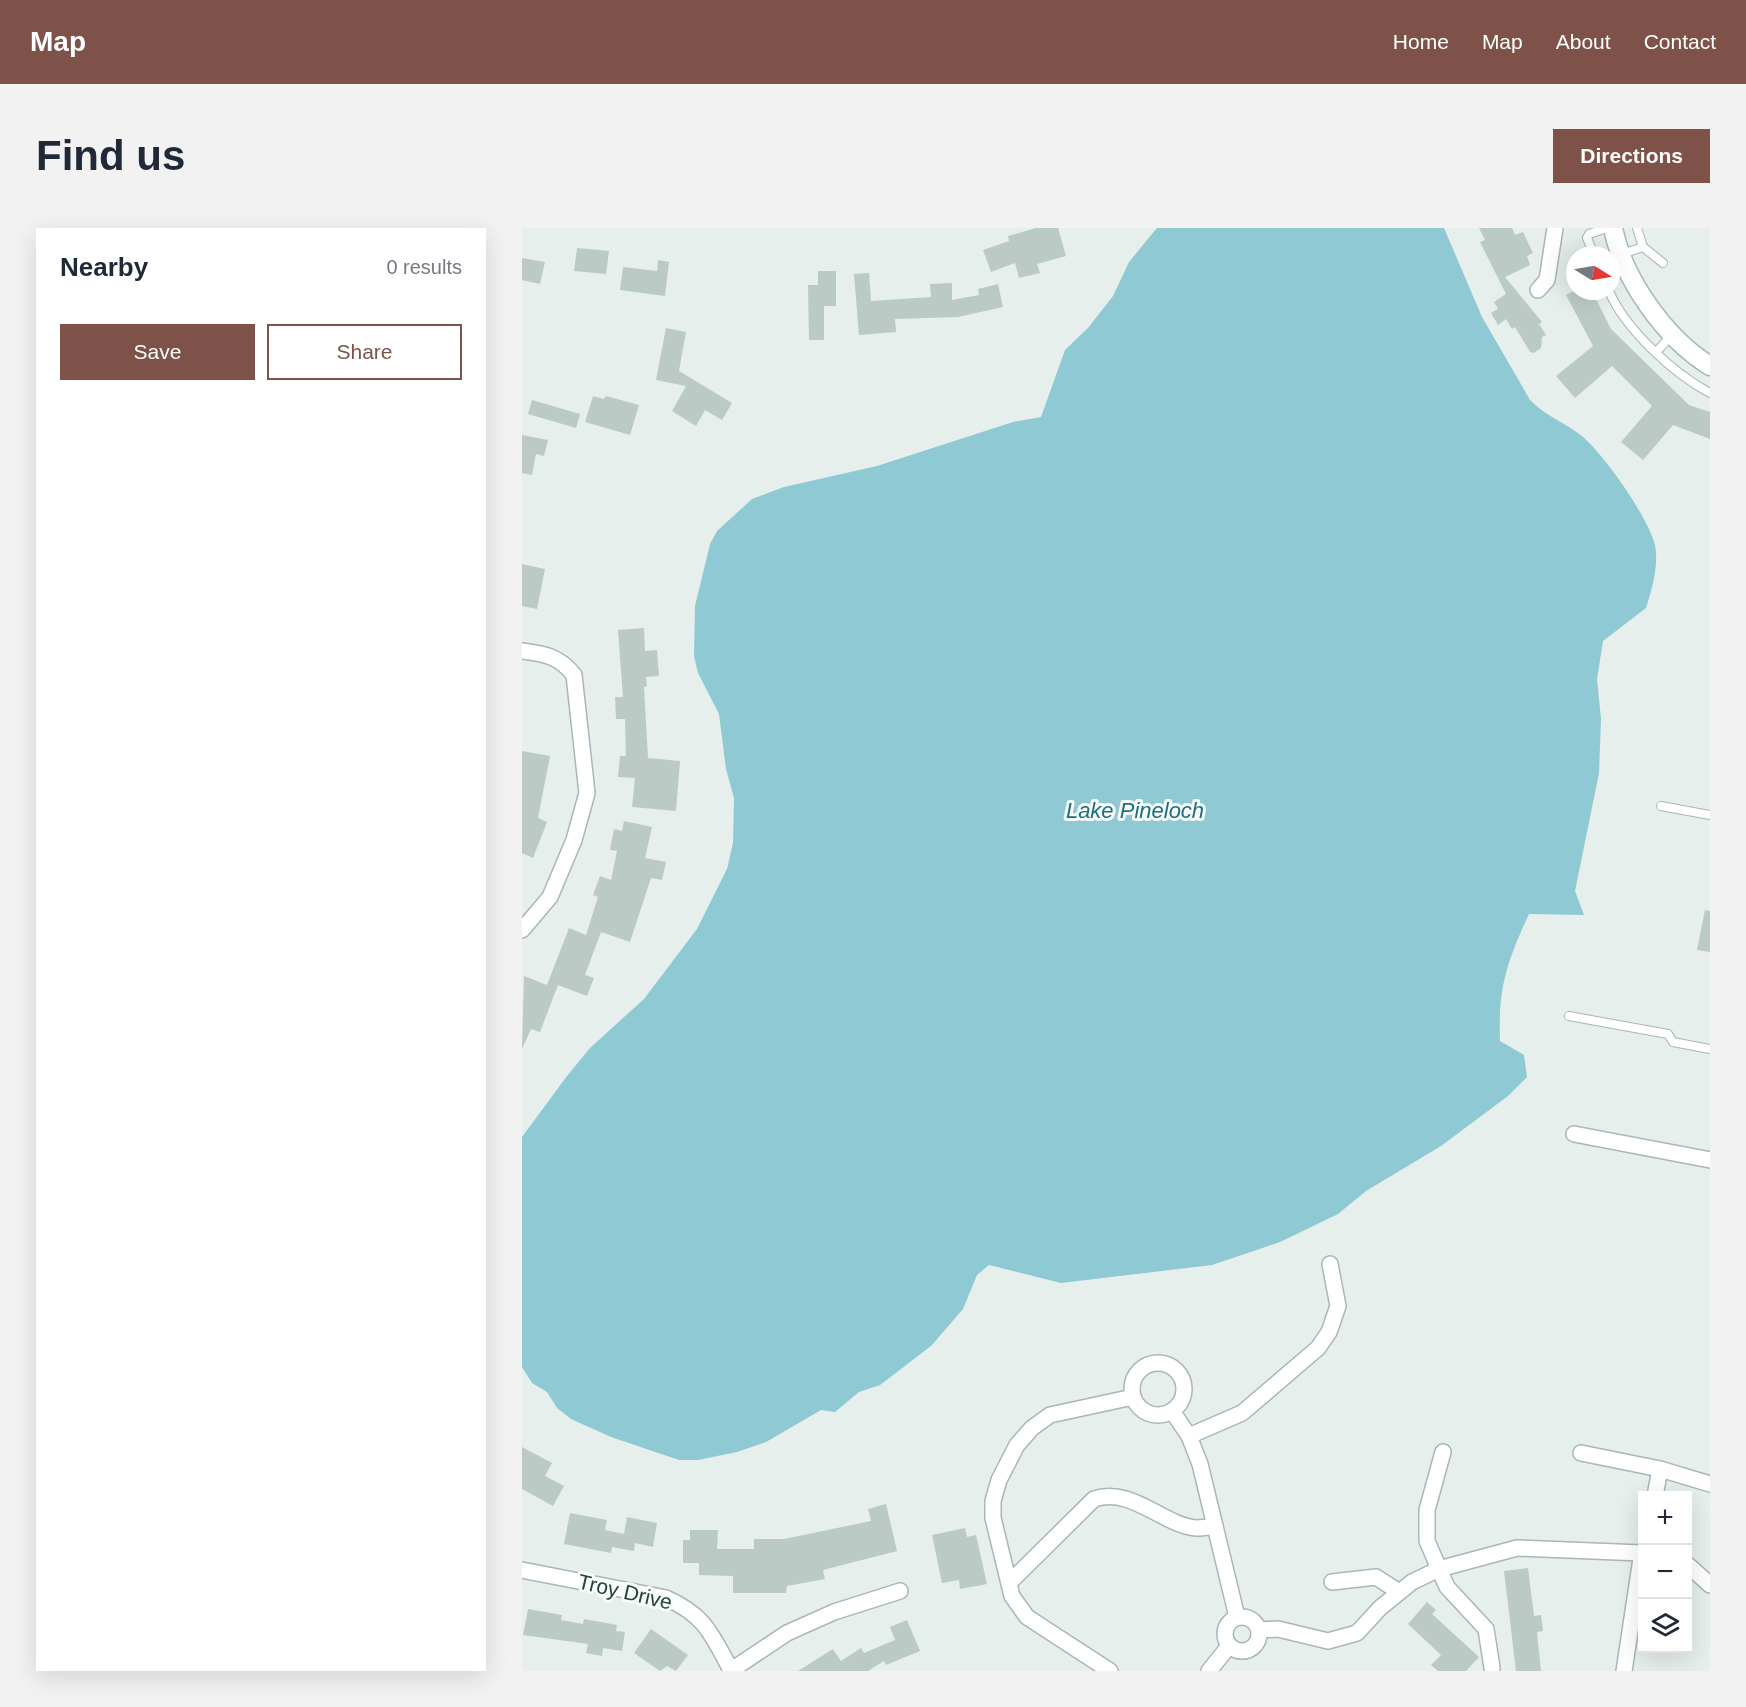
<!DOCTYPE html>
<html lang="en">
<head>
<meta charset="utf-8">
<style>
  body { margin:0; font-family:Arial,sans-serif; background:#f2f2f3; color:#1f2937 }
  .controls { position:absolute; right:18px; bottom:18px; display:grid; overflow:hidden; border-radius:0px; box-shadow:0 6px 24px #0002 }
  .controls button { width:54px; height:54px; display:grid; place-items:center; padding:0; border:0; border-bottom:2px solid #e0e1e3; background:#fff; color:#1f2937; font:30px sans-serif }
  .compass { position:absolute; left:1044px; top:18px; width:54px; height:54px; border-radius:50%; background:#fff; box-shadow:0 6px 24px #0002; rotate:101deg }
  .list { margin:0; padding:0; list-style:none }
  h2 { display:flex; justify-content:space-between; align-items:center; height:78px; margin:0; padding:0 24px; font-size:26px }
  h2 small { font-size:20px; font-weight:400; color:#747a83 }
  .actions { display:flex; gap:12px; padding:18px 24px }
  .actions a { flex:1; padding:14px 0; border:2px solid #7f5249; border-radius:0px; text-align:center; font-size:21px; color:#7f5249 }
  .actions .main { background:#7f5249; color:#fff }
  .icon { flex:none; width:33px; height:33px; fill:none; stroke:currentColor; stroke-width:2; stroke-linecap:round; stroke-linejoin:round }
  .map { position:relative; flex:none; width:1188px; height:1443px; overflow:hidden; border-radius:0px }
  header { display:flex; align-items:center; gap:36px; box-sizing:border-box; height:84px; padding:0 30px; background:#7f5249; color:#fff }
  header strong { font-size:28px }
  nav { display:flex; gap:33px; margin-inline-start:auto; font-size:21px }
  .intro { display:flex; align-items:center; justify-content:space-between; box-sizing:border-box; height:144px; padding:0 36px }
  h1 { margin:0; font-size:42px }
  .button { padding:15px 27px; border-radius:0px; background:#7f5249; color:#fff; font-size:21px; font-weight:700 }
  main { display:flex; gap:36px; padding:0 36px }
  aside { flex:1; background:#fff; border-radius:0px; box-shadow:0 6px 24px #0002 }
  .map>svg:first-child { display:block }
  .water { fill:#8ec9d4 }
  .building { fill:#bbcac4 }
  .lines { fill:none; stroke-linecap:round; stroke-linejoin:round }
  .lane-casing { stroke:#a8b8b2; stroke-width:10 }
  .street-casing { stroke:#a8b8b2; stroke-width:18 }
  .secondary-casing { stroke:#a4bbb3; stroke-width:21 }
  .lane { stroke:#fff; stroke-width:8 }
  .street { stroke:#fff; stroke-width:15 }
  .secondary { stroke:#fff; stroke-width:18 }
  .labels { text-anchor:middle; stroke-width:6; stroke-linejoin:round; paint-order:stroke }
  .street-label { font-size:21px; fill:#24423a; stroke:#f7fbf9 }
  .water-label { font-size:22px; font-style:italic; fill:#1c6f80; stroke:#f7fbf9 }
</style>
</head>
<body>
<header>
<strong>Map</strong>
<nav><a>Home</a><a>Map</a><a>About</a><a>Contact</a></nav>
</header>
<div class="intro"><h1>Find us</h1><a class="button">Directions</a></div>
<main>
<aside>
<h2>Nearby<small>0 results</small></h2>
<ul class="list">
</ul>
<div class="actions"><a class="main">Save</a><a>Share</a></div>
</aside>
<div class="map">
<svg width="1188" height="1443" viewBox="0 0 1188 1443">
  <rect width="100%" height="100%" fill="#e6efeb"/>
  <!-- water -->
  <path class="water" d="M635 0H922L960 89 1008 172C1023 188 1044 195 1061 209 1083 228 1126 289 1133 317 1137 337 1130 361 1124 380L1081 413 1075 451 1079 491 1077 545 1053 663 1062 687 1007 686C985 734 976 759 978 813L1002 827 1005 849 986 868 919 918 844 963 816 986 758 1014 690 1037 539 1055 467 1037 455 1047 441 1081 409 1118 358 1157 337 1164 313 1184 299 1182 244 1214 215 1224 176 1232H157L89 1209 49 1191 35 1180 25 1164 10 1155 0 1139V909L45 848 68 820 122 771 175 701 205 641 211 615 212 570 204 541 197 486 176 445 172 428 173 378 188 316 195 303 230 271 262 259 355 238 491 194 519 189 543 122 566 100 591 68 607 34Z"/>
  <!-- building -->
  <g class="building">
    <path d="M514 0H536L544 28 515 36 518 45 497 50 493 35 469 44 461 22 487 13 486 8Z"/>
    <path d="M957 0H990L993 7 1001 4 1011 25 1005 28 1008 37 983 49 1020 94 1017 96 1024 107 1020 109 1019 120 1012 125 1008 124 993 99 990 101 984 91 976 97 969 85 976 81 972 74 984 66 958 14 963 12Z"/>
    <path d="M55 20 87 23 84 46 52 43Z"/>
    <path d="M0 30 23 34 18 56 0 52Z"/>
    <path d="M136 32 147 34 143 68 98 62 101 39 135 43Z"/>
    <path d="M296 43H314V78H302V112H287L286 57H296Z"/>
    <path d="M347 45 349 73 409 69 408 56 430 55V72L457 67 456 61 476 56 481 79 436 89 373 91 374 104 337 107 332 46Z"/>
    <path d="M1052 63H1070L1089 101 1167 177 1188 184V211L1151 197 1121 232 1099 214 1130 178 1090 138 1053 170 1034 148 1071 118 1044 67Z"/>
    <path d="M144 100 164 104 157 143 210 175 200 192 183 182 174 198 150 183 164 158 134 152Z"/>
    <path d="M71 168 82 171 84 168 117 177 108 207 63 194Z"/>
    <path d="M10 172 58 186 54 200 6 186Z"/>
    <path d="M0 207 26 212 22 228 14 226 10 247 0 245Z"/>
    <path d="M0 336 23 341 15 381 0 378Z"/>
    <path d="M122 400 123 423 135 422 137 448 124 449 125 458 122 459 126 530 158 533 154 583 110 579 113 550 96 549 98 528H104L103 491H94L93 469H101L96 402Z"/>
    <path d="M0 523 28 528 16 590 25 594 11 630 0 625Z"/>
    <path d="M102 593 130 599 123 630 144 634 140 652 129 650 108 714 79 704 63 747 72 750 65 768 36 757 18 804 9 801 0 821 2 748 25 757 47 700 64 707 76 669 71 667 78 648 89 652 95 623 88 622 92 601 100 603Z"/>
    <path d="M1183 682 1188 683V724L1175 722Z"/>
    <path d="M0 1219 30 1235 23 1248 42 1258 31 1278 0 1261Z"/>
    <path d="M364 1276 375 1323 301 1342 303 1351 265 1358 264 1365H211V1348L177 1347V1335H161V1312H168V1302H196L195 1321H232V1311H262L349 1293 346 1281Z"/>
    <path d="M48 1285 85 1292 83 1302 102 1306 105 1289 135 1295 131 1319 113 1315 112 1323 90 1319 89 1325 42 1316Z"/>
    <path d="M443 1300 445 1309 454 1307 465 1356 438 1361 437 1352 420 1355 410 1307Z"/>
    <path d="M1006 1340 1012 1388 1019 1387 1021 1403 1015 1404 1019 1443H994L982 1343Z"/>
    <path d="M905 1374 914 1382 910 1386 957 1429 944 1443H916L909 1437 919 1427 886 1396Z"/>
    <path d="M6 1381 40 1387 39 1392 61 1396 62 1391 95 1397 94 1403 103 1404 100 1423 81 1420 80 1428 64 1425 66 1416 1 1407Z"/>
    <path d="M385 1392 398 1423 364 1437 362 1433 346 1443H276L311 1421 319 1433 339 1420 342 1425 373 1412 368 1399Z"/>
    <path d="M129 1401 166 1427 154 1443 145 1438 138 1443 112 1425Z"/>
  </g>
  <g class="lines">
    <!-- lane casing -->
    <g class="lane-casing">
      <g id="lane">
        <path d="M1115 0 1121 19 1141 35"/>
        <path d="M1100 26 1121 19"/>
        <path d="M1072 27 1065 10 1067 6 1085 0"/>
        <path d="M1087 63C1103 101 1152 146 1188 165"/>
        <path d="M1134 124 1150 107"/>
        <path d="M1139 578 1188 587"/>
        <path d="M1047 788 1146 806 1151 814 1188 821"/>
      </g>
    </g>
    <!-- street casing -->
    <g class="street-casing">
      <g id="street">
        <path d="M1016 62 1025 52 1033 0"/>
        <path d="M0 423C23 426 37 428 52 447L65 565 52 612 28 669 0 702"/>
        <path d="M1052 906 1188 932"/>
        <circle cx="636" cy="1161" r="26"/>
        <path d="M650 1183 667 1208 678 1236 715 1389"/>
        <path d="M667 1208 720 1185 796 1120 807 1104 816 1078 808 1036"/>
        <path d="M921 1224 905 1282V1313L925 1359 964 1401 970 1440"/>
        <path d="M1059 1225 1138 1241 1188 1256"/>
        <path d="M1133 1268 1138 1241"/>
        <path d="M1166 1337 1188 1357"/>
        <path d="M0 1342 144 1370C184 1388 189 1406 209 1442"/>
        <path d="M810 1354 854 1349 877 1364"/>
        <path d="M487 1355 572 1271C608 1258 641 1297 674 1300 680 1300 687 1299 693 1298"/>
        <circle cx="720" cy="1406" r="17"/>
        <path d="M737 1402 756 1401 806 1413 835 1405 858 1380 890 1354 917 1341 995 1320 1120 1325"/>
        <path d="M208 1443 265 1405 312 1384 378 1363"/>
        <path d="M588 1443 505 1389 490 1368 471 1290V1273L477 1252 495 1217 510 1200 528 1187 611 1169"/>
        <path d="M687 1443 707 1418"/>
        <path d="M1102 1443 1120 1324"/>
      </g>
    </g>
    <!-- secondary casing -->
    <g class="secondary-casing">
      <path id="secondary" d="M1091 0C1101 51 1143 110 1188 138"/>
    </g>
    <!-- lane -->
    <use href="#lane" class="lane"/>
    <!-- street -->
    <use href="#street" class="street"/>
    <!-- secondary -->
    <use href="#secondary" class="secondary"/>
  </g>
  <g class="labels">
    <!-- street labels -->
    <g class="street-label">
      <text transform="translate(103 1364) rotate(13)" y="7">Troy Drive</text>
    </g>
    <!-- water labels -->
    <g class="water-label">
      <text x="613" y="590">Lake Pineloch</text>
    </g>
  </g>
</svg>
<div class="controls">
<button>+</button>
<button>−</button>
<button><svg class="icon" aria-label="layers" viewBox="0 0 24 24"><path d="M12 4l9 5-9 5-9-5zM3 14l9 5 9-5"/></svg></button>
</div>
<svg class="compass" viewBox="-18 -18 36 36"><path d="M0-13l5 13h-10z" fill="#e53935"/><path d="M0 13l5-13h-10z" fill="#747a83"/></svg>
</div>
</main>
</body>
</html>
